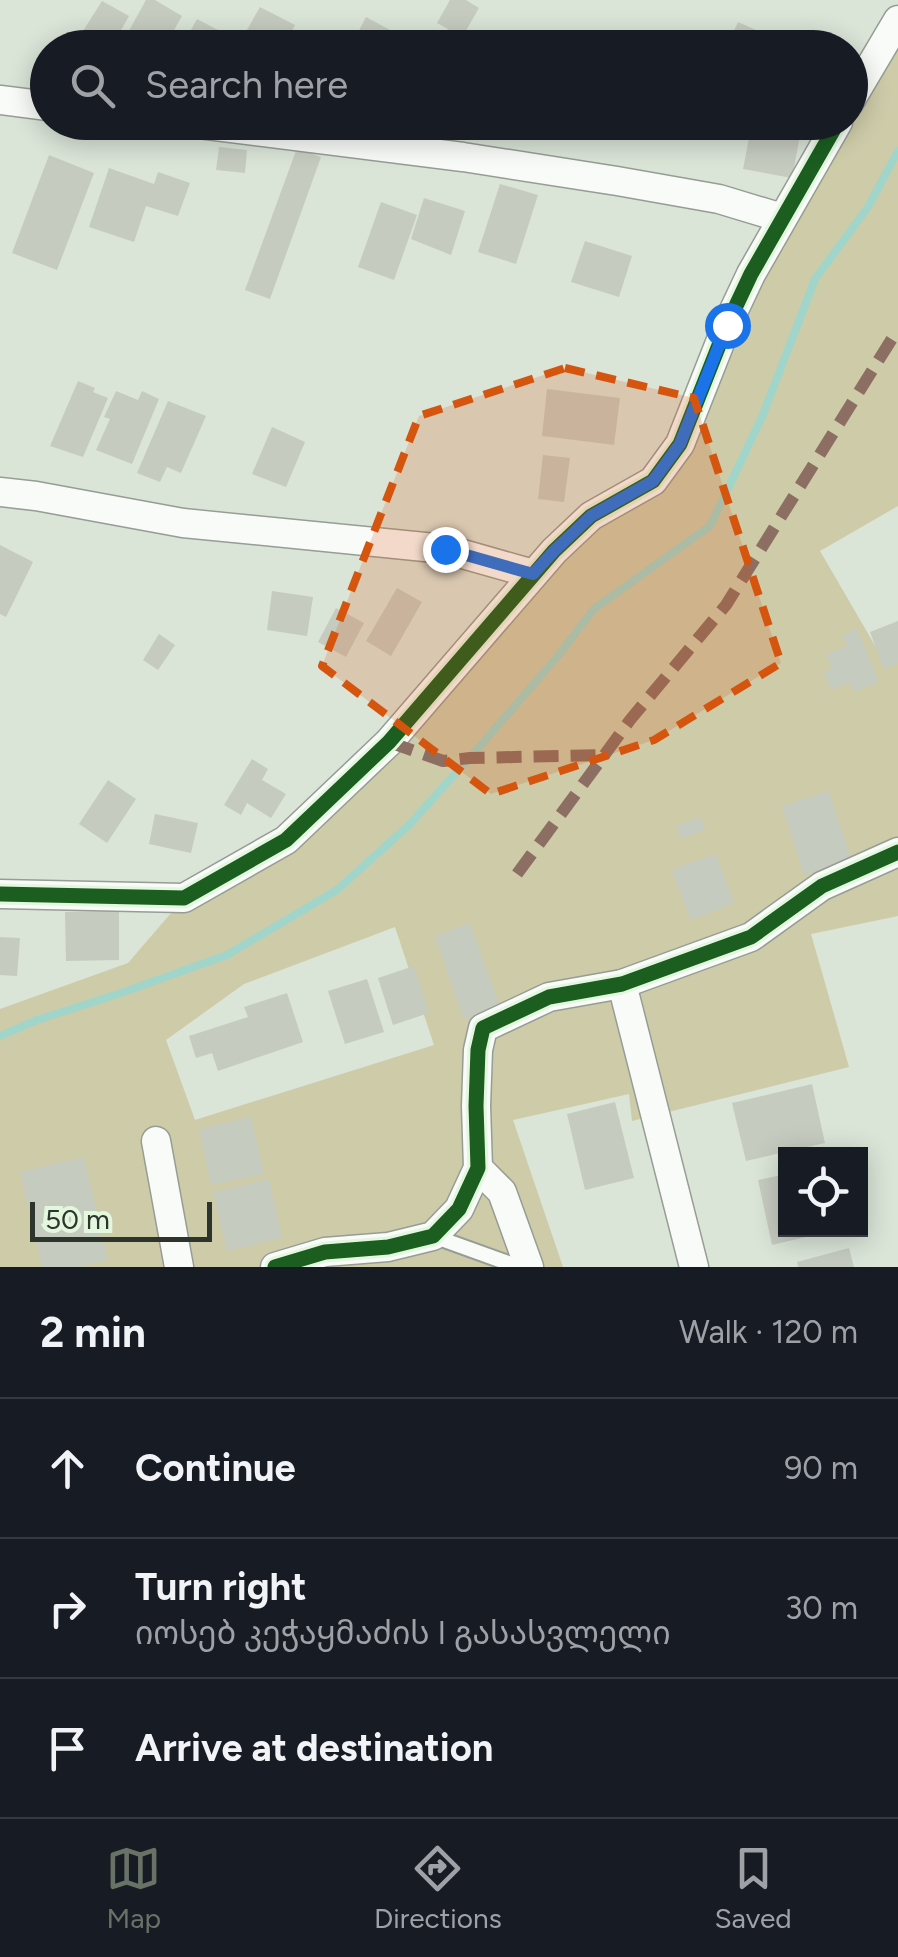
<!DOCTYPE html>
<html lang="en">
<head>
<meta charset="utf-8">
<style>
  body { margin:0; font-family:Figtree,"Noto Sans Georgian",sans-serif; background:#20242c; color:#f1f3f6 }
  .controls { position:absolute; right:30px; bottom:30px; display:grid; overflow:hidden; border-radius:0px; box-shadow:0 5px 25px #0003 }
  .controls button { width:90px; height:90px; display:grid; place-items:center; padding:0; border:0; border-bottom:2px solid #363941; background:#171b24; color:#f1f3f6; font:50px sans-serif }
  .scale { position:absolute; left:30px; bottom:25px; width:182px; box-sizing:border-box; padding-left:10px; border:5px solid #2c342b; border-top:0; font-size:28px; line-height:35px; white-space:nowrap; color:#2c342b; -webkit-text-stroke:8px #e3f7df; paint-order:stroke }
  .stop { position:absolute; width:30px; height:30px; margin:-22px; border:8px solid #1a73e8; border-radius:50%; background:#fff }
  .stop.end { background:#1a73e8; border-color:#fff; box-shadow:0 2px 10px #0008 }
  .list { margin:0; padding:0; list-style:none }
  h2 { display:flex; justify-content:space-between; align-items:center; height:130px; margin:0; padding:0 40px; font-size:42px }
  h2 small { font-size:32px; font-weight:400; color:#9ea1a6 }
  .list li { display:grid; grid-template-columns:65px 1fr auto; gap:30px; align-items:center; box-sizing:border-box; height:140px; padding:0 40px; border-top:2px solid #363941 }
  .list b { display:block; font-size:38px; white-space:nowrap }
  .list p { margin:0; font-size:32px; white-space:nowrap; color:#9ea1a6 }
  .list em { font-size:32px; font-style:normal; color:#9ea1a6 }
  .icon { flex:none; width:55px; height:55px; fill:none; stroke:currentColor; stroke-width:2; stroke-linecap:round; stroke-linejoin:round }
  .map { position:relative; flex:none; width:898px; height:1267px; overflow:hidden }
  .search { position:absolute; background:#171b24; box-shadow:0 5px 25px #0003; left:30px; right:30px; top:30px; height:110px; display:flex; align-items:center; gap:25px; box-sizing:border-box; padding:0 35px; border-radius:55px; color:#9ea1a6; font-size:38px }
  .sheet { height:550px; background:#171b24 }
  nav { display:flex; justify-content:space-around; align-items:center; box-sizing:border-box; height:140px; border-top:2px solid #363941; background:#171b24; font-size:28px; color:#9ea1a6 }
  nav a { display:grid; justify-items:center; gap:5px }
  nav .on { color:#697267 }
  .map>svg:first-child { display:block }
  .green { fill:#cecba9; fill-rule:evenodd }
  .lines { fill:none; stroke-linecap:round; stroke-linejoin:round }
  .stream { stroke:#a1d5ca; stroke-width:8 }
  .building { fill:#c6cbc0 }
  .lane-casing { stroke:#969d94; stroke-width:18 }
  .street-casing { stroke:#969d94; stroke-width:31 }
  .lane { stroke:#f9fbf9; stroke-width:14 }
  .street { stroke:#f9fbf9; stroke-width:28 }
  .quiet { stroke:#8d6e63; stroke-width:12; stroke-dasharray:25 12; stroke-linecap:butt }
  .cycleway-casing { stroke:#e3f7df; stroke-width:21 }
  .cycleway { stroke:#1b5e20; stroke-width:15 }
  .route { stroke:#1a73e8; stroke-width:12 }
  .marked { fill:#d5550f; fill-opacity:0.2; stroke:#d5550f; stroke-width:8; stroke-dasharray:20 12; stroke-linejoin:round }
</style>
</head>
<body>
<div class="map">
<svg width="898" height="1267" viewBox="0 0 898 1267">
  <rect width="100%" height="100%" fill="#dae4d7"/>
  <!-- green -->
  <path class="green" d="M898 20V506L820 551 877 649 898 638V916L811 934 849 1067 632 1121 629 1094 513 1120 563 1267H0V1009L128 963 184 898 286 840 554 551 653 481 727 325 850 122 851 101ZM395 927 434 1045 195 1120 166 1040 244 984Z"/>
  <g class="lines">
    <!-- stream -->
    <path class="stream" d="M0 1036 37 1020 121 993 227 955 337 890 409 825 481 745 558 656 594 609 710 526 762 417 815 279 868 207 898 151"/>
  </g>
  <!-- building -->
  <g class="building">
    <path d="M146 0H155L182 16 164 48H125L121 45Z"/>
    <path d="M450 0H466L479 8 456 48 442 40 448 29 437 23Z"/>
    <path d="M102 1 129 16 111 48H80L78 39Z"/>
    <path d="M260 7 295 25 283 48H246L239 44Z"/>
    <path d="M366 17 401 36 396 48H350Z"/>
    <path d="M197 19 218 30 213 38 230 48H181Z"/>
    <path d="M738 22 756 30 747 48H726Z"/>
    <path d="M751 127 800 136 792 178 743 169Z"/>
    <path d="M219 147 247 150 245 173 216 170Z"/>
    <path d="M297 148 321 157 270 299 245 290Z"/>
    <path d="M49 155 94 173 57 270 12 253Z"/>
    <path d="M109 168 154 184 158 172 190 183 178 216 146 206 134 242 89 227Z"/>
    <path d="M500 184 538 195 516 264 478 252Z"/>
    <path d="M424 198 465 211 451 255 411 239Z"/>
    <path d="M381 202 417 215 394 280 358 267Z"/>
    <path d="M585 241 632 256 619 297 571 282Z"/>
    <path d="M78 381 95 388 93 392 108 398 83 457 50 446Z"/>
    <path d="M547 389 620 398 614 445 542 436Z"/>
    <path d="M116 391 138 400 142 391 159 399 132 464 96 450 110 419 104 417Z"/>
    <path d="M168 401 206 416 181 473 167 467 160 482 137 473Z"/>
    <path d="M272 427 305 442 286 487 252 474Z"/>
    <path d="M543 455 570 458 564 502 538 499Z"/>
    <path d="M0 545 33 562 6 617 0 614Z"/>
    <path d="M397 588 422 602 391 656 366 641Z"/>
    <path d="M272 591 313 597 307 636 267 630Z"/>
    <path d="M336 608 364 623 346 657 318 642Z"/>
    <path d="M898 621V663L884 669 870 632Z"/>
    <path d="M857 629 879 682 854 692 850 682 831 690 824 672 832 668 826 655 847 646 843 635Z"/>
    <path d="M159 634 175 645 158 670 143 660Z"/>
    <path d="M252 759 268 769 262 780 286 794 271 818 247 803 241 815 224 805Z"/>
    <path d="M108 780 136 799 107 843 79 824Z"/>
    <path d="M829 791 851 859 804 875 782 806Z"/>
    <path d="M155 814 198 823 191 853 149 844Z"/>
    <path d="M700 817 705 830 681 839 676 826Z"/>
    <path d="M716 854 734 903 691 920 672 870Z"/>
    <path d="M119 911V960L66 961 65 912Z"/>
    <path d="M470 923 500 1007 464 1020 435 936Z"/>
    <path d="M0 937 20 938 17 976 0 975Z"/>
    <path d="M414 966 429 1013 393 1025 378 978Z"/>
    <path d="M367 979 384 1032 345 1044 328 991Z"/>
    <path d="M287 993 303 1042 218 1071 212 1053 196 1058 189 1036 248 1017 244 1007Z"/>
    <path d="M812 1084 825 1143 746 1161 732 1103Z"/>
    <path d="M615 1102 634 1178 585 1190 567 1114Z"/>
    <path d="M251 1117 264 1174 211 1185 199 1129Z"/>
    <path d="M84 1157 108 1260 80 1267H42L20 1172Z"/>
    <path d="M786 1174V1230H808L810 1236 772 1245 758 1180Z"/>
    <path d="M269 1179 282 1238 227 1251 213 1192Z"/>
    <path d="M849 1248 854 1267H798L797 1262Z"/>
  </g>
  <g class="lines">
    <!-- lane casing -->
    <g class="lane-casing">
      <path id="lane" d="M433 1236 519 1267"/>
    </g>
    <!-- street casing -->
    <g class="street-casing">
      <g id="street">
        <path d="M0 100 48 106"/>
        <path d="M850 101 898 20"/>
        <path d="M183 122 463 157 617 181 719 199 782 218"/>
        <path d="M0 492 36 496 183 523 445 549 533 574"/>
        <path d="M0 894 184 898 286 840 389 742 554 551 591 516 653 481 680 444 727 325 751 274 838 122"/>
        <path d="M622 984 694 1267"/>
        <path d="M156 1141 179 1267"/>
        <path d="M478 1168 502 1192 529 1267"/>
        <path d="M275 1267 325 1252 388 1247 433 1236 459 1209 478 1168 476 1106 478 1050 483 1028 549 997 622 984 751 937 822 886 898 852"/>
      </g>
    </g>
    <!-- lane -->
    <use href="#lane" class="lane"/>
    <!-- street -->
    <use href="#street" class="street"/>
    <!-- quiet -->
    <g class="quiet">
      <path d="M389 742 443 761 470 758 605 755"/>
      <path d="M517 874 630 720 726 605 898 329"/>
    </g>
    <!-- cycleway casing -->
    <g class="cycleway-casing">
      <g id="cycleway">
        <path d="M0 894 184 898 286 840 389 742 554 551 591 516 653 481 680 444 727 325 751 274 838 122"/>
        <path d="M275 1267 325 1252 388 1247 433 1236 459 1209 478 1168 476 1106 478 1050 483 1028 549 997 622 984 751 937 822 886 898 852"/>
      </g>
    </g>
    <!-- cycleway -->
    <use href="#cycleway" class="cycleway"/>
  </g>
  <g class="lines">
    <!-- route -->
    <path class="route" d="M445 549 533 574 554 551 591 516 653 481 680 444 727 325"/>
  </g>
  <!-- marked area -->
  <path class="marked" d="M565 368 694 398 781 663 654 740 491 794 322 666 419 416Z"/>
</svg>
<div class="controls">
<button><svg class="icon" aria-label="locate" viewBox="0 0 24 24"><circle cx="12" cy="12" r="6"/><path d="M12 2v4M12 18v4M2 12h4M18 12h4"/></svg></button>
</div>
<div class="scale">50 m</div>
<div class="stop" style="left:727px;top:325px"></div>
<div class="stop end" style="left:445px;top:549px"></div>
<div class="search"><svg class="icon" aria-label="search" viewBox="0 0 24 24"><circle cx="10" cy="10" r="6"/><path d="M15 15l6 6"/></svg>Search here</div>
</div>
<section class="sheet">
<h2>2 min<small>Walk · 120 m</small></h2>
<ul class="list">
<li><svg class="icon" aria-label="ahead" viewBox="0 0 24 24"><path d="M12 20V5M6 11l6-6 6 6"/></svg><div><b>Continue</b></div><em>90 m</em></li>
<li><svg class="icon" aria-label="right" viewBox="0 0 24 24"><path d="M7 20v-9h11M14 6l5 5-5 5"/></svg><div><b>Turn right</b><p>იოსებ კეჭაყმაძის I გასასვლელი</p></div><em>30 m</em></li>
<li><svg class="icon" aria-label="arrive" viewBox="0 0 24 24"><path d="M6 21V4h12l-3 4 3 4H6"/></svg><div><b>Arrive at destination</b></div></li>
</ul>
</section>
<nav>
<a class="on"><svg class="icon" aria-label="map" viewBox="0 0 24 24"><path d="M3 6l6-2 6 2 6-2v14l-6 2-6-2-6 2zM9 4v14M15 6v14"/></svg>Map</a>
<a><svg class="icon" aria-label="directions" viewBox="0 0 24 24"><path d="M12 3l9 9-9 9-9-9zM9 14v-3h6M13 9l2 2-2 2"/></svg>Directions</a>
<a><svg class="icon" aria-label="saved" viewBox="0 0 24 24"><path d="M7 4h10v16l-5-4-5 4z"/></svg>Saved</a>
</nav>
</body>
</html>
